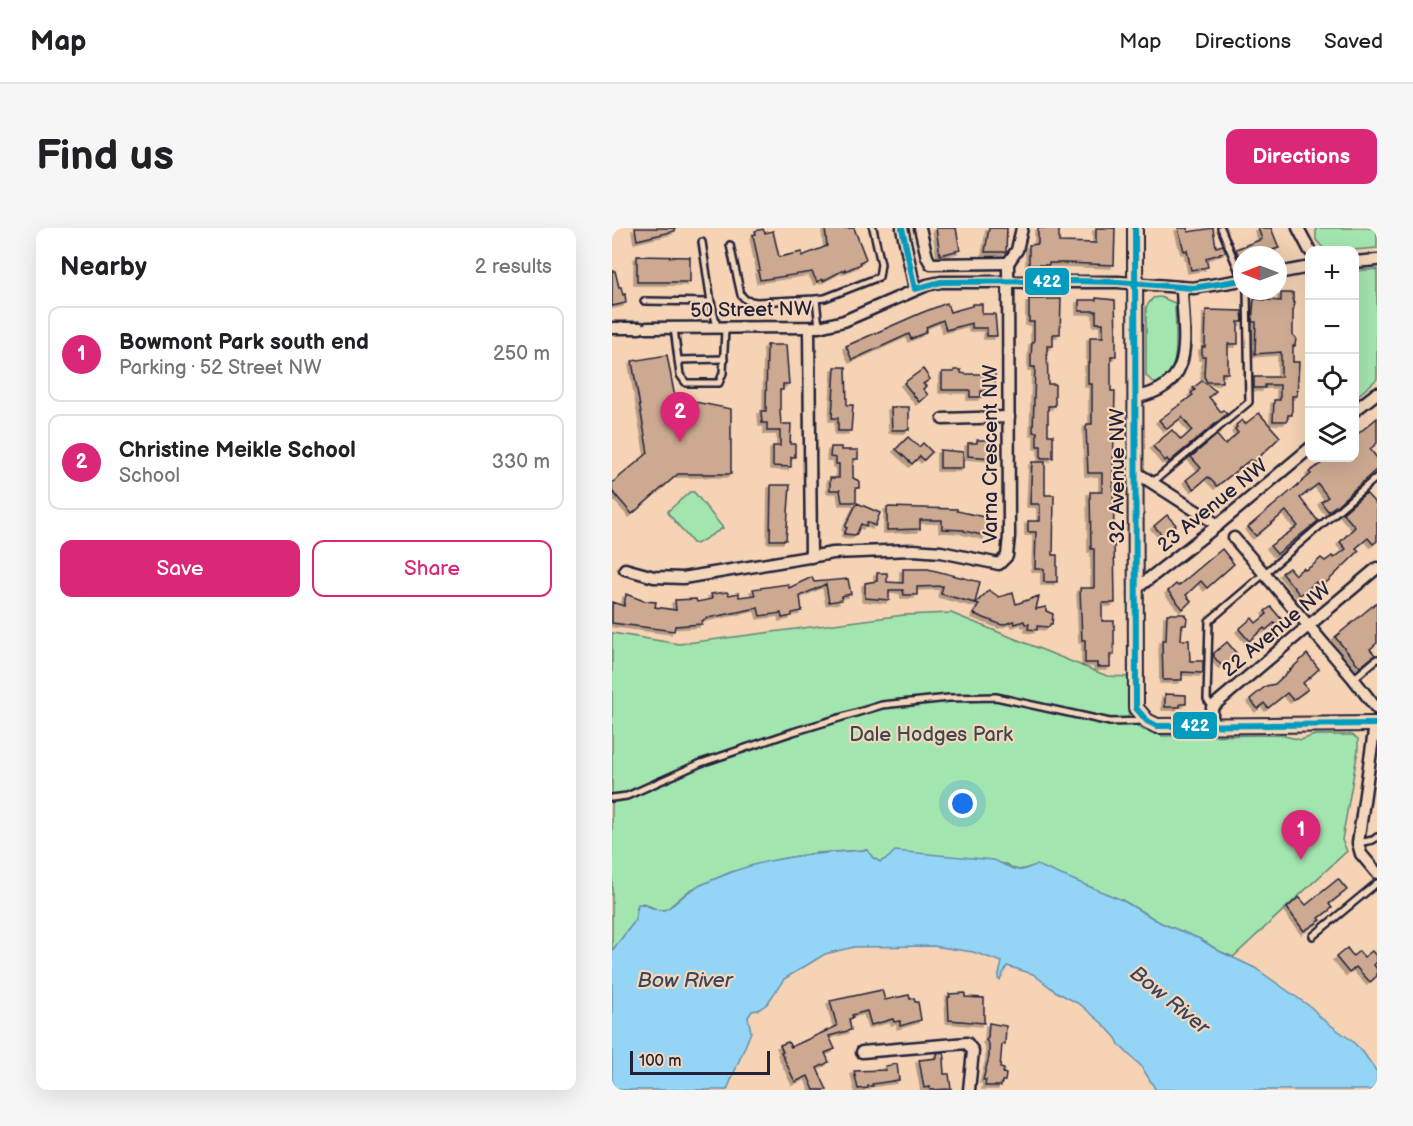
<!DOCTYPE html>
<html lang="en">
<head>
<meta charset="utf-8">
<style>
  body { margin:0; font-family:"Balsamiq Sans",sans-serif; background:#f6f6f6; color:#202124 }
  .controls { position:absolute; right:18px; top:18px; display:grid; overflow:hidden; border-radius:12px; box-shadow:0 6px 24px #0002 }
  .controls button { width:54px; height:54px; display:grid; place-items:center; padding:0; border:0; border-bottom:2px solid #e0e0e0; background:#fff; color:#202124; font:30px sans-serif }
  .compass { position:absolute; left:621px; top:18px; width:54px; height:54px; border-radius:50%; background:#fff; box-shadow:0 6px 24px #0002; rotate:270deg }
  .scale { position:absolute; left:18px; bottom:15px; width:140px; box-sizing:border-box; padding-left:6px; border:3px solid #22223b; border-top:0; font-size:16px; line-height:21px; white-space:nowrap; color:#22223b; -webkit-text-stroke:4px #f4d6ba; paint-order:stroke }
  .you { position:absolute; left:351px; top:576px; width:21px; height:21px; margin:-15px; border:4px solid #fff; border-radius:50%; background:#1a73e8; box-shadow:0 0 0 9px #1a73e833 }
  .badge { display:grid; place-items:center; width:39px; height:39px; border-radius:50%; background:#db2777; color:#fff; font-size:20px; font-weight:700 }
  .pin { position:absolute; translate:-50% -50px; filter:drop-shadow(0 2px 3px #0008) }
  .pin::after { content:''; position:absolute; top:32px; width:21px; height:18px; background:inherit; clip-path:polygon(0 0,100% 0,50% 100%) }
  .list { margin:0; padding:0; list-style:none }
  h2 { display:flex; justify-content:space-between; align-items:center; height:78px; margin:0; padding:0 24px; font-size:26px }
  h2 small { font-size:20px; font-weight:400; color:#757577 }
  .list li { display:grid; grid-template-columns:39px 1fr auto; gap:18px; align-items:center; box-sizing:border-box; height:96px; margin:0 12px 12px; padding:0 12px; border:2px solid #e0e0e0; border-radius:12px }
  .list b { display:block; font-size:22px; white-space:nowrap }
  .list p { margin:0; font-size:20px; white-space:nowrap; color:#757577 }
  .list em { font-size:20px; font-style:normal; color:#757577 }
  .actions { display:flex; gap:12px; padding:18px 24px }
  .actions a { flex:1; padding:14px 0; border:2px solid #db2777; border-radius:12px; text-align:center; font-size:21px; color:#db2777 }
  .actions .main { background:#db2777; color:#fff }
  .icon { flex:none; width:33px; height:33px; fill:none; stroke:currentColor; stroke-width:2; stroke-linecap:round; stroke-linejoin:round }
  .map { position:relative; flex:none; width:765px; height:862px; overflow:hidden; border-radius:12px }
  header { display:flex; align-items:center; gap:36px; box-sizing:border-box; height:84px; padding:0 30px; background:#fff; border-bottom:2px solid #e0e0e0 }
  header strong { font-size:28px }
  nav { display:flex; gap:33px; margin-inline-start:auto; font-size:21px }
  .intro { display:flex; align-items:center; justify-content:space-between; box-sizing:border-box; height:144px; padding:0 36px }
  h1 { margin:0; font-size:42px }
  .button { padding:15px 27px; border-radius:12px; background:#db2777; color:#fff; font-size:21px; font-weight:700 }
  main { display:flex; gap:36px; padding:0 36px }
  aside { flex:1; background:#fff; border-radius:12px; box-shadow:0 6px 24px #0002 }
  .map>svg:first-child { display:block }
  .green { fill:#a3e5af; stroke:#628475; stroke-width:1.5 }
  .water { fill:#94d5f5; stroke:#668dab; stroke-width:1.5 }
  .building { fill:#cda991; stroke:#22223b; stroke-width:1.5; filter:url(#shadow) }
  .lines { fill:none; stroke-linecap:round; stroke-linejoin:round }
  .service-casing { stroke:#22223b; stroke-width:10 }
  .minor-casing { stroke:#22223b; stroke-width:15 }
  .tertiary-casing { stroke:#22223b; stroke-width:18 }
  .service { stroke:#f4d6ba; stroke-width:5 }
  .minor { stroke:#f4d6ba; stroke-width:10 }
  .tertiary { stroke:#f4d6ba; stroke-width:14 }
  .bus-1-casing { stroke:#f4d6ba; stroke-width:10 }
  .bus-1 { stroke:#039cbf; stroke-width:6 }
  .labels { text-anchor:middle; stroke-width:4.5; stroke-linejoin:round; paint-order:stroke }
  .street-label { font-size:20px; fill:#22223b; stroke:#f4d6ba }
  .park-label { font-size:20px; fill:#3c4952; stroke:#f4d6ba }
  .water-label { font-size:21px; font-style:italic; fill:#394660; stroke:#f4d6ba }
  .line-badge { stroke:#f4d6ba; stroke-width:2 }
  .badge-label { font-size:16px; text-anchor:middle; font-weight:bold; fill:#fff }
</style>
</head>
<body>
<header>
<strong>Map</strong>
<nav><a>Map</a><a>Directions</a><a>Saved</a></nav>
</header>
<div class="intro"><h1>Find us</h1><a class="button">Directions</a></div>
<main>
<aside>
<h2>Nearby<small>2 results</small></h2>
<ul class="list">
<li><span class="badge">1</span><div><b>Bowmont Park south end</b><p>Parking · 52 Street NW</p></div><em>250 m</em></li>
<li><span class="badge">2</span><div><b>Christine Meikle School</b><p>School</p></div><em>330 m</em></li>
</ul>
<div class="actions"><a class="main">Save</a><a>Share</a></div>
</aside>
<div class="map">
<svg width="765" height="862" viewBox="0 0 765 862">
  <defs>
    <filter id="shadow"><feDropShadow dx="-3" dy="3" stdDeviation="0" flood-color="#0004"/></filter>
  </defs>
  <rect width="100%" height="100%" fill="#f5d3b4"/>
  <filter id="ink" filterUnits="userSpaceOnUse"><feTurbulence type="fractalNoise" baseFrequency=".0167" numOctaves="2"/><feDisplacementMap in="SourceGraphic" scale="12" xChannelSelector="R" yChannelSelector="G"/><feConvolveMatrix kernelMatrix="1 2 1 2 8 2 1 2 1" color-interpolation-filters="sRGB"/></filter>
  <g filter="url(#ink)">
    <!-- green -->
    <g class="green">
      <path d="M704 0H765V20L741 22H713L704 12Z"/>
      <path d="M765 41V151L743 170V43Z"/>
      <path d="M548 69 563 75C563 94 569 140 553 153 551 155 548 156 545 157L534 148V79L541 70Z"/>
      <path d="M78 264H82L111 300 85 316 81 315 56 285V283Z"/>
      <path d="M339 385 495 448 517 449C516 481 508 504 549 504L550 508 668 507 689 512 703 507H740L746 511V522L730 612 735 623 621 729 607 723 588 711 549 695 510 672 418 639C408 643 403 643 395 636L276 630 268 634 261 630 255 622 204 625 169 631 119 644 78 662 54 682H46L31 675 25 679 23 693 0 723V405L67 416 292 387Z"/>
    </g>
    <!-- water -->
    <path class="water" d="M255 622 261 630 268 634 276 630 283 623 382 632C389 635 403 644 410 642 415 641 419 638 425 637L510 672 549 695 588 711 607 723 643 740 700 780 709 790 739 812 751 824 765 844V862H544L529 838 508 818 504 810 491 796 469 777 443 763 421 746 395 738 388 752 386 751 390 734 361 724 321 718 242 719 213 726 172 751 155 776 146 782 140 783 136 789 139 804 115 862H0V723L23 693 26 676C35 675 43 684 52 682 62 679 69 668 78 663 89 656 103 651 115 646 157 628 211 625 255 622Z"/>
    <!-- building -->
    <g class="building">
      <path d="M23 0H63V3L25 12Z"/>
      <path d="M213 0H242L254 31 248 34 249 36 233 43V41L211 53 210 51 205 54 200 44 148 52 146 43 148 42 141 7 144 6 143 3 151 1 153 5 161 3 167 29 190 24V28L215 18Z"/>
      <path d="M324 0H344L348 22 328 27Z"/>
      <path d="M377 0H395L394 24H373Z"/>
      <path d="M426 0H447V14L484 15V0H503L502 37 454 35H437V37H417V17L426 16Z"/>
      <path d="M566 0H575L576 4 601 0 604 19 611 17 614 24 594 30 596 39 579 42 575 22 572 23Z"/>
      <path d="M646 0H659L667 20 643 27H626L624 21 650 11Z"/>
      <path d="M25 28 78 29V54H25Z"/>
      <path d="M0 43H3L7 59H9L11 67 13 66 14 75 0 78Z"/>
      <path d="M669 65H681V74L683 75 681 83V107L684 110 683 118H681V134H687L685 168H680V187H676L675 193H661L662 172H668V157H653V160H642V149H669V124L643 126 644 94H640L642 71 669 73Z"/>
      <path d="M484 70 503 72 504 109V128H499V163H503L501 246 503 375H490V393H502V427H498V439H485V435H473V412H470L468 360H482V321H479L478 264H490V245H476L474 200 475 196H480V156H476V135H478V109H491V95H484V83H467V72H484Z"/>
      <path d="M417 71H449L448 106H441V118H435L436 156H443V178H436V207H441V230H429V218H425V204H421L423 139H419V129L420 114H422V94H417Z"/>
      <path d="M335 75 338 84 360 78V76H370V86H383L385 108H375V100H360V95L334 102 331 92 314 99 315 102 313 105 299 111 297 106 240 132 234 118 309 85Z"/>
      <path d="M594 82 630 83 631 94H626V116H616V145H610V154H595L592 148 593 129H590V119H593Z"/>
      <path d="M155 117H174L177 156H171V162H168V183L169 196H179L178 216H183V229H179V239L161 238V218H168V203H155V195H150L149 183H154Z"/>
      <path d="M55 127 63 170 119 181V246H66L20 286 0 263V255L36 225 20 133Z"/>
      <path d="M223 139H234L235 177H241L239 203H226V190H220Z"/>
      <path d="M311 141 318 151 311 156 314 158 311 161 316 167 307 174 292 155Z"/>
      <path d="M342 142H349V145L354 146H383V160H374V163H369V169H358V162H330V144H342Z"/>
      <path d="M590 153 604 163 597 169 609 184 611 182 615 186 557 234 555 231 553 233 541 218 560 202 569 212 580 202 570 189 555 201 547 192 581 167 579 165 583 162 581 160Z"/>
      <path d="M279 179H297V202H280Z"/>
      <path d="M647 185 668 209 642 234 638 232 605 258 596 249 582 261 574 252 589 240 579 229 605 207 613 217 626 205 623 201 625 199 624 197 630 192 633 196Z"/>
      <path d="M765 190V215L758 221 765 230V241L725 277 716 283 709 274 716 269 706 256 688 270 706 293 665 326 658 318 686 298 674 283 644 308 636 299 699 246 697 244 717 230H742V209Z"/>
      <path d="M296 209 307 219 311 215 320 224 312 232 308 228 300 236 284 221Z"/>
      <path d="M365 212H382L381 230 356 228V215H365Z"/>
      <path d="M219 219H229V222H246V231H241V250L247 253V260H244V274H230L228 262H218V250H227V236H224V230L218 229Z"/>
      <path d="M328 222 351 224V240H328Z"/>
      <path d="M420 234H433V267H442L441 327H445V354H432V341H423L424 304H416V293H428V278L426 276H418Z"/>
      <path d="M159 257H178L174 312H158Z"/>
      <path d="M754 265 765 277V313L761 316 756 310 744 320 747 323 716 353 708 359 704 354 688 367 670 345 677 340 683 347 691 340 693 342 700 338 709 330 713 333 720 328 722 330 734 321 728 314 743 299 731 285Z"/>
      <path d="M245 275 268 285 263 298 255 294 254 298 249 296 244 307 232 306 235 300 233 299Z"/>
      <path d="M275 279 345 281V283L377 290 374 308 352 303V302L330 301V292H308V301L275 302Z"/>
      <path d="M555 287 564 297 551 308 542 298Z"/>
      <path d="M610 321 622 336 595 360 589 353 574 367 579 373 571 381 556 363 564 356 566 358Z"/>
      <path d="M291 341H316L368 354 363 375 329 366 331 358 305 359V367H292L291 362H277V372L253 370V355L265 353V345H275V354L291 355Z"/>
      <path d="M200 349 202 354 236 351 239 366 229 368 230 372 217 374 214 356 188 368 190 383 180 385V388L170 390 169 385 148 388 146 380 96 390 90 393V396L63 398 62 403 0 395V374L12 378 14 366 32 373 44 374 43 379 64 382 63 372 84 371 85 374 100 371 99 366 115 364 117 367 127 365V369L143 367 141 361 176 356 177 360Z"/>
      <path d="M377 362 387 369 401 365 404 376 427 368 424 381 434 379V383L441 386 440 396H438L437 399 425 398V402L416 401 417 396H413L412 393 403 396 402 393 390 397 362 386 367 376 364 375Z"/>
      <path d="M765 374V415L758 421 763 427 748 439 723 409Z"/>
      <path d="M659 379 670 392 664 397 662 395 654 402 652 400 637 413 627 401 640 390 644 395 655 386 653 383Z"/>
      <path d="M555 386H572L575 390 574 397H570L569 412H577L578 433H591V445L570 444V452H551L550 412H554Z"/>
      <path d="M615 414 625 426 618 435 609 437 602 429V425Z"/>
      <path d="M695 426 707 441 691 455 696 461 681 472 675 465 656 480 652 475 646 481 638 471 654 458 663 456Z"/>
      <path d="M553 466 574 467V476H568V479H553Z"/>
      <path d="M726 651 735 662 717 676 720 680 707 690 709 692 692 703 675 680 687 669 694 677Z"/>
      <path d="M735 720 741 728 747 723 752 729 760 723 765 729V734L762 737 765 741V748L758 754 744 739 737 745 724 729Z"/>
      <path d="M270 762 273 772 297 767 298 771 302 770 303 774H306L309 792 288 798V793L282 794 281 791 259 797 255 783 240 787 241 790 237 791 239 802 217 808 223 821 213 825 217 834 205 840 215 862H202L196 848 183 854 169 824H171L168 817 176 814 179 819 225 798 218 773Z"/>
      <path d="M353 765V769L372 770V795L337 792 336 769H338L337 766Z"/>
      <path d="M377 795 394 798 393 816H390L388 840 392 841 391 845 394 846 393 853H390L389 858H373L374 852H371L377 829V816L374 812 376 810Z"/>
      <path d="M332 824 333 831H331L332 846H337L339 861 318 862V859L312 860 307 832 325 830V825Z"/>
      <path d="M285 836 287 852 260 856 261 858H256V860L246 861 242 843 274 842 273 838Z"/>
    </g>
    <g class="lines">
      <!-- service casing -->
      <g class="service-casing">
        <g id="service">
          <path d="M609 0 630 51"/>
          <path d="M90 14 99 74"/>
          <path d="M118 17 129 67 134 72 144 74 204 71 213 70 267 49 269 36 261 0"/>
          <path d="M204 71 207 99"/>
          <path d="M32 73 99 74 105 99"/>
          <path d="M62 100 68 147 74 155H107L111 145 113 101"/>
          <path d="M66 132 112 131"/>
          <path d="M541 254 637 174 635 63"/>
          <path d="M740 449 746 447 765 431"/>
          <path d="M600 479 595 471 597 393 765 249"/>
          <path d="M0 570 15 568 89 535 181 504 270 477 337 470 384 469 498 494 531 493"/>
          <path d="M746 615 761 612 765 609"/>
          <path d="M701 708 765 655"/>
        </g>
      </g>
      <!-- minor casing -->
      <g class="minor-casing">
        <g id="minor">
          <path d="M290 0 303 61"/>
          <path d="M308 0 315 29 319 36 396 35"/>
          <path d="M686 0 698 23"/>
          <path d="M742 34 765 32"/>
          <path d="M666 45 698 39"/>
          <path d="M0 100H28"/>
          <path d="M35 100 207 99 232 93 315 57 329 54H506L581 60 630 52"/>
          <path d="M197 100 199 329"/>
          <path d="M525 169C586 157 571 109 570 60"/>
          <path d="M742 183 765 165"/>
          <path d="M331 191 397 189"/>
          <path d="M525 245 606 297"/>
          <path d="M622 310 740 449 765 481"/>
          <path d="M13 341 42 349 71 350 221 325 301 322 329 324 387 336 395 328 397 308 396 35 405 22 410 0"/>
          <path d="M525 360 606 297 698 220"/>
          <path d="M763 496 746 615 749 626 765 645"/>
          <path d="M600 497V479L765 340"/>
          <path d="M250 824 355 815 361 823 357 862"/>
        </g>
      </g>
      <!-- tertiary casing -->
      <g class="tertiary-casing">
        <path id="tertiary" d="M523 0 524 480 535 493 545 498 765 496"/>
      </g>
      <!-- service -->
      <use href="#service" class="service"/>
      <!-- minor -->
      <use href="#minor" class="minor"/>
      <!-- tertiary -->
      <use href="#tertiary" class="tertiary"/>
      <!-- bus-1 casing -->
      <g class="bus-1-casing">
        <g id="bus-1">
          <path d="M290 0 303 61 329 54 461 53 506 54 581 60 630 52"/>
          <path d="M523 0 524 480 535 493 545 498 765 496"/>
        </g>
      </g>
      <!-- bus-1 -->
      <use href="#bus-1" class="bus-1"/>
    </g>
  </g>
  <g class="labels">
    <!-- street labels -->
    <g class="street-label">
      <text transform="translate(139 81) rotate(-1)" y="7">50 Street NW</text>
      <text transform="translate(378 226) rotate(-90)" y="7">Varna Crescent NW</text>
      <text transform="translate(505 248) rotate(-90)" y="7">32 Avenue NW</text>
      <text transform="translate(600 277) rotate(-39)" y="7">23 Avenue NW</text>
      <text transform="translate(664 401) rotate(-40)" y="7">22 Avenue NW</text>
    </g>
    <!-- park labels -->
    <g class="park-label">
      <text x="319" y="513">Dale Hodges Park</text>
    </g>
    <!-- water labels -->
    <g class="water-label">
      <text x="73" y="759">Bow River</text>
      <text transform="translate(558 772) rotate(39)" y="7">Bow River</text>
    </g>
  </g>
  <g class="line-badge">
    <rect x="412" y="39" width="46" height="29" rx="6" fill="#039cbf"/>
    <rect x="560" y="483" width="46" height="29" rx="6" fill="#039cbf"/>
  </g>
  <g class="badge-label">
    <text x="435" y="59">422</text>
    <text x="583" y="503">422</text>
  </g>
</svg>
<div class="controls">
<button>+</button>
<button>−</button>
<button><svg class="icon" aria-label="locate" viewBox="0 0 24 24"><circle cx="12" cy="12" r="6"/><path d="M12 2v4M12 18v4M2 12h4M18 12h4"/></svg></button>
<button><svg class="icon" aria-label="layers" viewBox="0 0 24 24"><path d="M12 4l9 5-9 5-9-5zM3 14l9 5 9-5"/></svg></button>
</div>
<svg class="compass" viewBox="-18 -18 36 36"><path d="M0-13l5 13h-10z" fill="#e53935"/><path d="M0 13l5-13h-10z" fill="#757577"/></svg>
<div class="scale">100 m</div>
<div class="you"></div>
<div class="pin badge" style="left:689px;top:632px">1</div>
<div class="pin badge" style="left:68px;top:214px">2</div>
</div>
</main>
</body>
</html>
